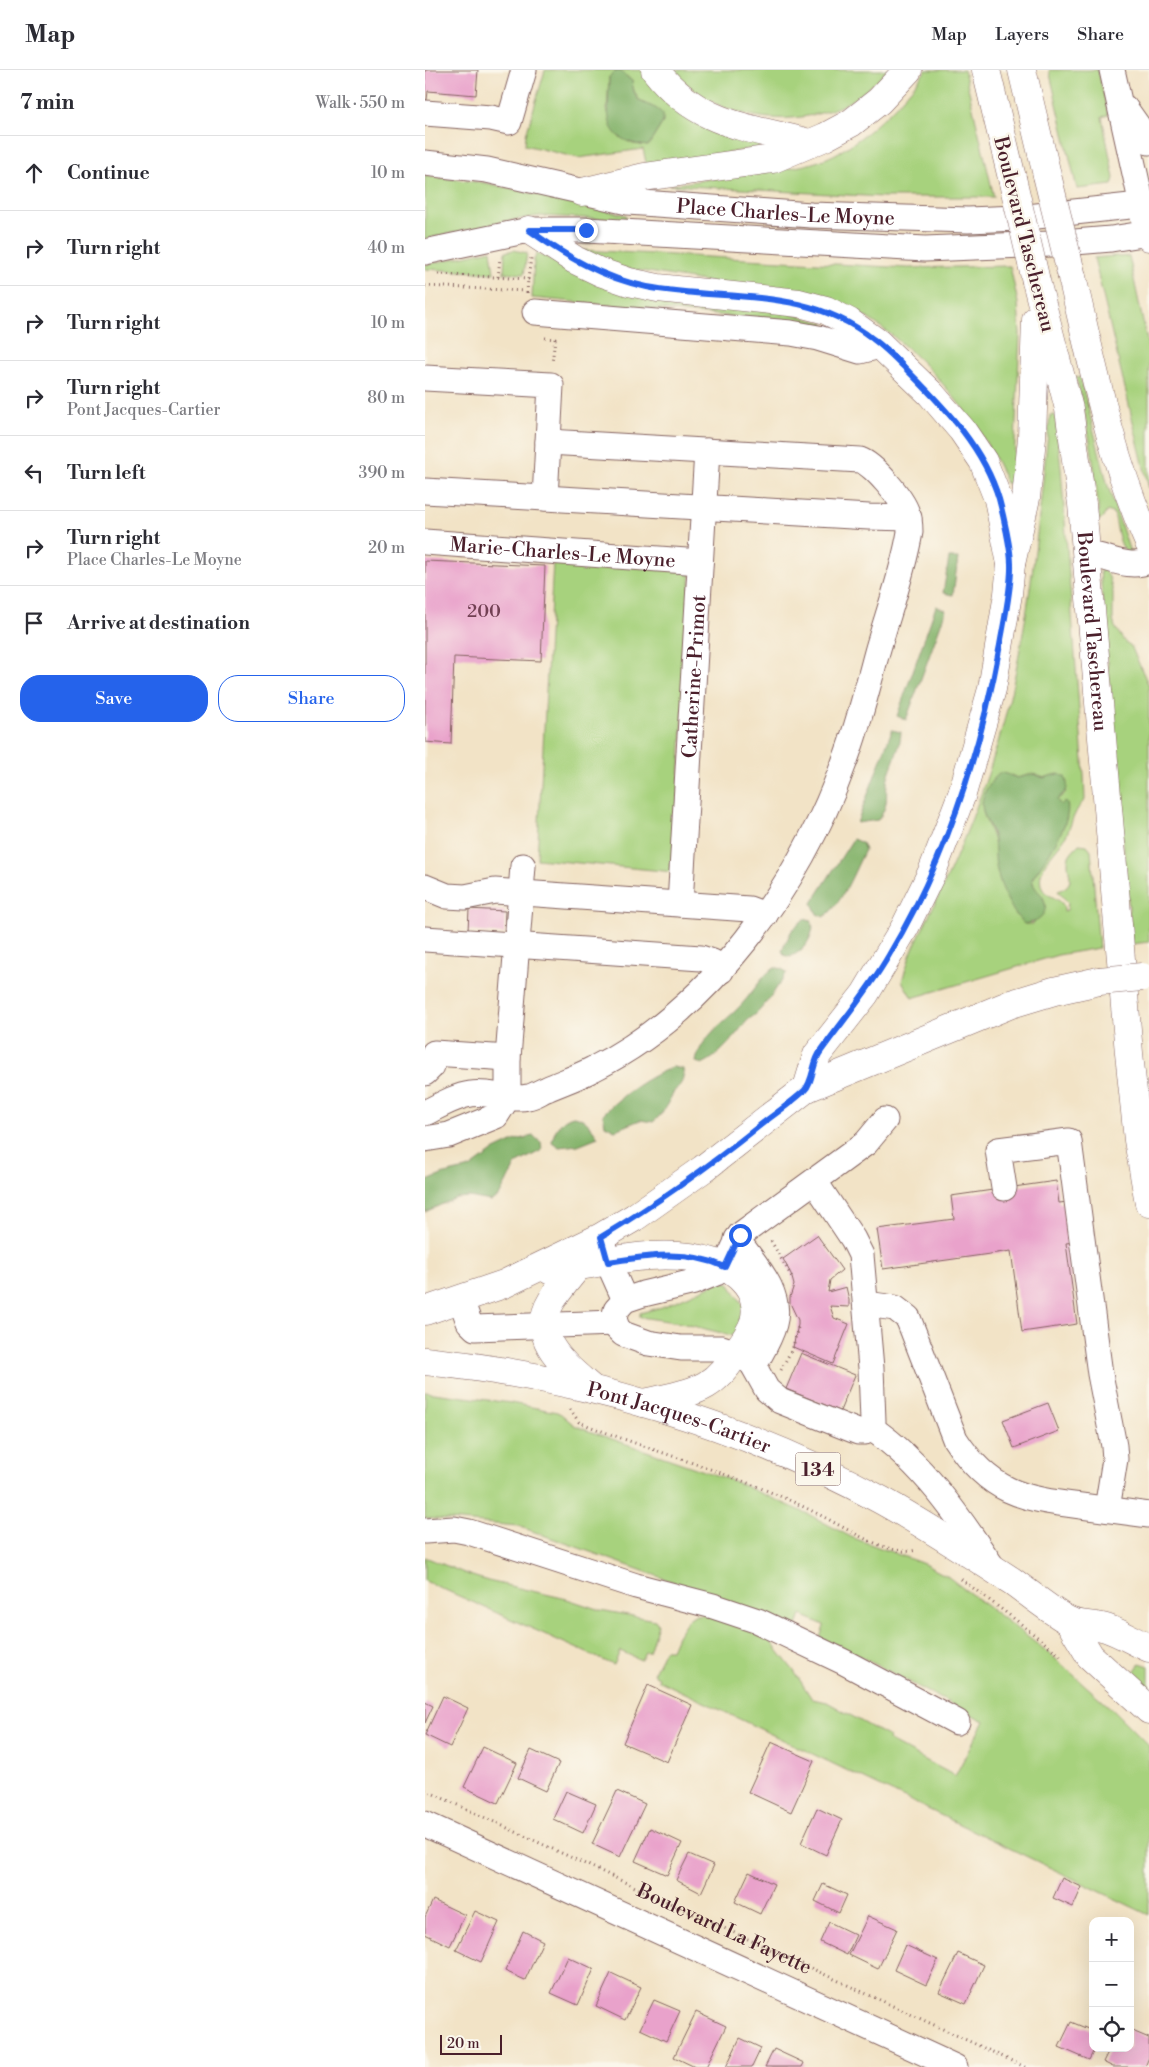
<!DOCTYPE html>
<html lang="en">
<head>
<meta charset="utf-8">
<style>
  body { margin:0; font-family:"Libre Bodoni",serif; background:#f2f2f3; color:#2b2b33 }
  .controls { position:absolute; right:15px; bottom:15px; display:grid; overflow:hidden; border-radius:10px; box-shadow:0 5px 20px #0002 }
  .controls button { width:45px; height:45px; display:grid; place-items:center; padding:0; border:0; border-bottom:1px solid #e1e1e2; background:#fff; color:#2b2b33; font:25px sans-serif }
  .scale { position:absolute; left:15px; bottom:12px; width:62px; box-sizing:border-box; padding-left:5px; border:2px solid #4a1f2b; border-top:0; font-size:14px; line-height:18px; white-space:nowrap; color:#4a1f2b; -webkit-text-stroke:4px #fbf7ec; paint-order:stroke }
  .stop { position:absolute; width:15px; height:15px; margin:-11px; border:4px solid #2563eb; border-radius:50%; background:#fff }
  .stop.end { background:#2563eb; border-color:#fff; box-shadow:0 1px 5px #0008 }
  .list { margin:0; padding:0; list-style:none }
  h2 { display:flex; justify-content:space-between; align-items:center; height:65px; margin:0; padding:0 20px; font-size:21px }
  h2 small { font-size:16px; font-weight:400; color:#7c7c81 }
  .list li { display:grid; grid-template-columns:32px 1fr auto; gap:15px; align-items:center; box-sizing:border-box; height:75px; padding:0 20px; border-top:1px solid #e1e1e2 }
  .list b { display:block; font-size:19px; white-space:nowrap }
  .list p { margin:0; font-size:16px; white-space:nowrap; color:#7c7c81 }
  .list em { font-size:16px; font-style:normal; color:#7c7c81 }
  .actions { display:flex; gap:10px; padding:15px 20px }
  .actions a { flex:1; padding:11px 0; border:1px solid #2563eb; border-radius:20px; text-align:center; font-size:18px; color:#2563eb }
  .actions .main { background:#2563eb; color:#fff }
  .icon { flex:none; width:28px; height:28px; fill:none; stroke:currentColor; stroke-width:2; stroke-linecap:round; stroke-linejoin:round }
  .map { position:relative; flex:none; width:724px; height:1997px; overflow:hidden }
  header { display:flex; align-items:center; gap:30px; box-sizing:border-box; height:70px; padding:0 25px; background:#fff; border-bottom:1px solid #e1e1e2 }
  header strong { font-size:24px }
  nav { display:flex; gap:28px; margin-inline-start:auto; font-size:18px }
  main { display:flex }
  aside { flex:1; background:#fff }
  .map>svg:first-child { display:block }
  .green { fill:#a7d27d; stroke:#787854; fill-rule:evenodd }
  .forest { fill:#85b46c; stroke:#686a4c }
  .building { fill:#e9a2cb }
  .lines { fill:none; stroke-linecap:round; stroke-linejoin:round }
  .minor-casing { stroke:#856461; stroke-width:27 }
  .major-casing { stroke:#856461; stroke-width:29 }
  .highway-casing { stroke:#856461; stroke-width:29 }
  .path { stroke:#856461; stroke-width:3; stroke-dasharray:1 4; stroke-linecap:butt }
  .minor { stroke:#fff; stroke-width:25 }
  .major { stroke:#fff; stroke-width:28 }
  .highway { stroke:#fff; stroke-width:28 }
  .highway-bridge-casing { stroke:#856461; stroke-width:29; stroke-linecap:butt }
  .highway-bridge { stroke:#fff; stroke-width:28 }
  .route { stroke:#2563eb; stroke-width:6 }
  .labels { text-anchor:middle; stroke-width:5; stroke-linejoin:round; paint-order:stroke }
  .number-label { font-size:18px; fill:#724053 }
  .shield { fill:#fbf7ec; stroke:#7f6065; stroke-width:1 }
  .shield-label { font-size:19px; font-weight:bold; fill:#4a1f2b }
  .street-label { font-size:20px; fill:#4a1f2b; stroke:#fbf7ec }
</style>
</head>
<body>
<header>
<strong>Map</strong>
<nav><a>Map</a><a>Layers</a><a>Share</a></nav>
</header>
<main>
<aside>
<h2>7 min<small>Walk · 550 m</small></h2>
<ul class="list">
<li><svg class="icon" aria-label="ahead" viewBox="0 0 24 24"><path d="M12 20V5M6 11l6-6 6 6"/></svg><div><b>Continue</b></div><em>10 m</em></li>
<li><svg class="icon" aria-label="right" viewBox="0 0 24 24"><path d="M7 20v-9h11M14 6l5 5-5 5"/></svg><div><b>Turn right</b></div><em>40 m</em></li>
<li><svg class="icon" aria-label="right" viewBox="0 0 24 24"><path d="M7 20v-9h11M14 6l5 5-5 5"/></svg><div><b>Turn right</b></div><em>10 m</em></li>
<li><svg class="icon" aria-label="right" viewBox="0 0 24 24"><path d="M7 20v-9h11M14 6l5 5-5 5"/></svg><div><b>Turn right</b><p>Pont Jacques-Cartier</p></div><em>80 m</em></li>
<li><svg class="icon" aria-label="left" viewBox="0 0 24 24"><path d="M17 20v-9H6M10 6l-5 5 5 5"/></svg><div><b>Turn left</b></div><em>390 m</em></li>
<li><svg class="icon" aria-label="right" viewBox="0 0 24 24"><path d="M7 20v-9h11M14 6l5 5-5 5"/></svg><div><b>Turn right</b><p>Place Charles-Le Moyne</p></div><em>20 m</em></li>
<li><svg class="icon" aria-label="arrive" viewBox="0 0 24 24"><path d="M6 21V4h12l-3 4 3 4H6"/></svg><div><b>Arrive at destination</b></div></li>
</ul>
<div class="actions"><a class="main">Save</a><a>Share</a></div>
</aside>
<div class="map">
<svg width="724" height="1997" viewBox="0 0 724 1997">
  <rect width="100%" height="100%" fill="#fbf7ec"/>
  <filter id="ink" filterUnits="userSpaceOnUse"><feTurbulence type="fractalNoise" baseFrequency=".02" numOctaves="2"/><feDisplacementMap in="SourceGraphic" scale="10" xChannelSelector="R" yChannelSelector="G"/><feConvolveMatrix kernelMatrix="1 2 1 2 8 2 1 2 1" color-interpolation-filters="sRGB"/></filter>
  <filter id="wash" filterUnits="userSpaceOnUse"><feTurbulence type="fractalNoise" baseFrequency=".0096" numOctaves="4" result="noise"/><feDisplacementMap in="SourceGraphic" scale="20" xChannelSelector="R" yChannelSelector="G"/><feGaussianBlur stdDeviation="1.12" result="paint"/><feColorMatrix in="noise" values="0 0 0 0 0 0 0 0 0 0 0 0 0 0 0 0 0 1.4 0 .05"/><feComposite in="paint" operator="in"/></filter>
  <g filter="url(#wash)">
    <rect width="100%" height="100%" fill="#f2e3c6"/>
    <!-- green -->
    <g class="green">
      <path d="M120 0H216L297 65 343 76 222 97 218 79 153 88 100 75 101 65ZM195 1 207 11C209 28 216 34 232 39L238 52 223 76 208 74 193 66 182 40 184 7 189 2Z"/>
      <path d="M248 0H463C450 13 435 27 418 35 362 61 288 49 248 0Z"/>
      <path d="M501 0H539L569 127H458L244 115C274 111 304 106 335 102 357 99 381 97 402 88 436 74 480 30 501 0Z"/>
      <path d="M624 0H673L683 45 677 47 689 108 687 115 652 119Z"/>
      <path d="M0 106 61 113 201 145V150L115 146 80 151 0 169Z"/>
      <path d="M66 180 69 203 0 199V195Z"/>
      <path d="M89 180 102 183 99 204 79 203 80 182Z"/>
      <path d="M157 180 483 198 585 196 593 233 595 264 588 414 581 413C556 347 479 259 413 233L193 197Z"/>
      <path d="M112 183 148 200 353 240 399 253V255L107 228 109 190Z"/>
      <path d="M690 186 695 187 704 186 724 280V419L669 188Z"/>
      <path d="M655 307 683 416 706 485C692 478 693 457 689 444L682 441 677 449 674 450C671 402 664 355 651 308Z"/>
      <path d="M625 345H630L636 398 659 705 660 730C650 739 647 752 642 764 634 780 609 797 617 818 622 829 640 827 639 841L642 840 643 833 633 821C655 813 639 801 644 786 646 782 651 777 654 774L662 775 666 780 674 878 633 885 487 928 477 911C481 898 485 884 491 872 499 855 508 838 516 821 535 780 552 738 566 695 603 583 612 462 625 345ZM608 704 619 708 628 705 641 722 632 730 642 748 628 777 607 809 609 817 619 829 608 854H600C586 842 575 813 571 795 570 787 571 779 569 771 566 761 561 752 558 742L586 705 592 708Z"/>
      <path d="M128 492 266 499 249 802 112 789Z"/>
      <path d="M678 499 684 507 688 522V550L690 557 699 571 706 576 724 616V872L707 874 675 501Z"/>
      <path d="M297 1211 304 1213 320 1238 309 1266 256 1253 215 1247V1243L237 1237Z"/>
      <path d="M0 1322 86 1333 132 1342 136 1344 149 1355 161 1360 308 1411 383 1444 426 1467 499 1494 522 1506 624 1583 689 1641 724 1676V1845L233 1610 234 1607 228 1604 240 1580H246L252 1566 262 1551 271 1545 284 1544 337 1561 369 1601 387 1629 402 1632 464 1667 463 1670 530 1706 559 1651 425 1581 395 1568 399 1555 376 1545 371 1559 310 1534 93 1456 0 1448Z"/>
      <path d="M0 1487 44 1505 63 1511 142 1529 175 1540 230 1550 233 1554 224 1582H220L216 1590 195 1581 189 1595 0 1511Z"/>
      <path d="M715 1593 724 1596V1618L709 1602Z"/>
    </g>
    <!-- forest -->
    <g class="forest">
      <path d="M195 1 207 11C210 40 223 29 238 44V52L223 76C174 70 184 45 184 7L189 2Z"/>
      <path d="M524 488H533L528 525 518 523Z"/>
      <path d="M511 536 521 540 481 650 472 646Z"/>
      <path d="M467 660 476 662C475 680 469 688 464 704 458 723 467 732 453 750L432 753Z"/>
      <path d="M577 702 592 708 608 704 619 708 628 705 634 704 640 707C646 721 639 721 632 730L636 735 639 732 642 733C648 753 618 792 607 809 609 821 616 821 619 830 625 844 611 853 599 854 585 841 575 816 571 796 569 785 571 774 567 762 563 752 557 745 557 733 558 721 567 708 577 702Z"/>
      <path d="M428 769 437 773 440 780C430 799 417 835 399 847L392 844 387 833Z"/>
      <path d="M379 849 386 851 388 858C385 872 378 881 365 887L359 885 357 880 367 860Z"/>
      <path d="M348 898H354L362 902C353 916 345 929 334 941 331 945 326 947 322 951 308 967 297 985 277 994L271 992C275 966 301 952 317 934 328 922 335 909 348 898Z"/>
      <path d="M248 997 258 999C260 1017 251 1015 246 1027 240 1038 238 1044 228 1052L215 1050 190 1060 180 1055 178 1044C197 1025 222 1007 248 997Z"/>
      <path d="M148 1046C159 1046 167 1058 173 1067L153 1075 134 1077 127 1072C129 1060 136 1049 148 1046Z"/>
      <path d="M108 1066 116 1072 117 1080 91 1094 74 1126 66 1131 44 1127 31 1128 0 1142V1112L19 1104 45 1098 70 1080 91 1070Z"/>
    </g>
    <g id="blocks">
      <!-- building -->
      <g class="building">
        <path d="M0 0H53L51 25 3 21 2 30H0Z"/>
        <path d="M0 491 120 496 116 591 29 587 26 674 0 672Z"/>
        <path d="M44 839 80 841 79 864 43 861Z"/>
        <path d="M631 1111 634 1133 652 1131 657 1171 641 1173 652 1254 597 1262 586 1181 458 1199 452 1159 529 1149 526 1126Z"/>
        <path d="M392 1165 417 1200 405 1210 403 1222 421 1217 424 1230V1237L405 1236 409 1248 424 1254 408 1294 368 1277 373 1255V1250L365 1233V1227L369 1215 366 1204 358 1189Z"/>
        <path d="M376 1283 430 1305 415 1341 361 1319Z"/>
        <path d="M623 1333 634 1361 589 1378 578 1350Z"/>
        <path d="M223 1615 267 1635 242 1692 198 1673Z"/>
        <path d="M18 1626 43 1638 25 1677 0 1665Z"/>
        <path d="M0 1632 8 1636 0 1653Z"/>
        <path d="M346 1672 389 1691 366 1742 323 1722Z"/>
        <path d="M58 1677 92 1693 73 1733 39 1717Z"/>
        <path d="M106 1680 134 1693 121 1721 93 1708Z"/>
        <path d="M141 1721 171 1734 158 1763 128 1749Z"/>
        <path d="M192 1721 220 1734 195 1787 167 1774Z"/>
        <path d="M392 1738 417 1750 401 1785 376 1773Z"/>
        <path d="M225 1758 257 1773 242 1805 210 1791Z"/>
        <path d="M264 1784 289 1795 276 1823 251 1810Z"/>
        <path d="M324 1802 349 1814 335 1844 310 1832Z"/>
        <path d="M637 1808 657 1817 648 1837 628 1828Z"/>
        <path d="M398 1814 422 1825 414 1843 390 1831Z"/>
        <path d="M8 1830 40 1845 25 1876 0 1864V1847Z"/>
        <path d="M50 1841 74 1852 56 1892 31 1880Z"/>
        <path d="M443 1846 472 1859 453 1899 424 1885Z"/>
        <path d="M404 1852 431 1865 422 1885 395 1872Z"/>
        <path d="M98 1861 118 1871 100 1910 80 1901Z"/>
        <path d="M480 1875 513 1890 501 1915 469 1900Z"/>
        <path d="M533 1883 559 1895 541 1934 514 1922Z"/>
        <path d="M143 1887 169 1899 153 1935 126 1923Z"/>
        <path d="M186 1903 216 1917 200 1950 171 1936Z"/>
        <path d="M229 1930 255 1941 241 1971 215 1959Z"/>
        <path d="M271 1942 301 1956 281 1997H270L249 1987Z"/>
        <path d="M646 1952 668 1961V1978H670L664 1990 634 1977Z"/>
        <path d="M705 1960 724 1968V1987L720 1997H688L678 1992 685 1978H705Z"/>
        <path d="M315 1968 336 1978 327 1997H301Z"/>
        <path d="M349 1979 379 1993 377 1997H340Z"/>
      </g>
    </g>
  </g>
  <g filter="url(#ink)">
    <use href="#blocks" fill-opacity="0" stroke="#856461" stroke-width="1"/>
    <g class="lines">
      <!-- minor casing -->
      <g class="minor-casing">
        <g id="minor">
          <path d="M687 0 717 135"/>
          <path d="M700 38 724 72"/>
          <path d="M0 43 66 48 84 52 99 0"/>
          <path id="s2" d="M0 93 62 100 203 132 386 145 543 150 593 148 724 134"/>
          <path d="M0 182 104 160H161L500 179 626 174 686 169 724 163"/>
          <path d="M110 242 366 263 393 268 435 281 447 278 453 273"/>
          <path d="M0 308 126 315 120 428"/>
          <path d="M0 421 444 447 484 448"/>
          <path id="s3" d="M0 472 275 492"/>
          <path d="M662 484C683 486 702 500 724 491"/>
          <path d="M0 817 22 826 40 827 70 821 324 839 340 845"/>
          <path id="s4" d="M255 834 282 381"/>
          <path d="M0 869 276 888 288 892 296 901"/>
          <path d="M0 1003 7 996 9 983 83 988"/>
          <path d="M0 1043C14 1036 30 1026 46 1024 63 1021 85 1031 103 1027 110 1026 116 1021 122 1019 138 1012 153 1007 168 999 286 940 375 815 419 693 433 657 442 619 452 582 463 543 478 503 485 462 485 456 485 449 482 443 477 428 449 395 435 390L123 372"/>
          <path d="M0 1069 24 1065 71 1046 83 1027V988L98 796"/>
          <path d="M390 1112 428 1169 436 1185 446 1298 448 1351 446 1358 440 1362H433L355 1331 342 1320 327 1293 312 1283 297 1278H256L223 1273 198 1264 192 1258 189 1249 191 1240 200 1230 218 1224 269 1212 291 1203 300 1197 315 1165 441 1073 460 1050"/>
          <path d="M579 1118 573 1080 644 1071 675 1304 689 1376 690 1389 682 1439"/>
          <path d="M312 1169C329 1194 358 1222 349 1254 345 1269 336 1283 329 1296"/>
          <path d="M177 1172 183 1192 200 1230"/>
          <path d="M36 1230 44 1252 50 1258 190 1253"/>
          <path d="M441 1234 470 1238 483 1248 530 1369C564 1422 597 1429 656 1436 678 1439 701 1442 724 1445"/>
          <path d="M446 1358C497 1392 535 1448 568 1498"/>
          <path d="M0 1461 29 1459 44 1462 211 1516 288 1536 333 1551 419 1592 532 1652"/>
          <path d="M0 1754 530 1997"/>
        </g>
      </g>
      <!-- major casing -->
      <g class="major-casing">
        <g id="major">
          <path d="M104 160 150 190 175 202 204 212 233 218 374 233 401 240 424 252 453 273 506 324 537 360 558 391 573 429 586 494 583 524 567 619 537 724 507 802 480 857 440 924 392 985 382 1018"/>
          <path d="M158 1190C148 1203 136 1216 127 1230 103 1269 141 1296 167 1319"/>
          <path d="M126 1201C177 1193 238 1176 288 1192 314 1201 337 1223 329 1252 326 1261 320 1270 314 1278 306 1292 296 1306 281 1315 264 1325 239 1328 219 1333"/>
          <path d="M0 1241 79 1214 176 1167 210 1147 278 1099 382 1018 586 934 629 921 674 911"/>
          <path id="s5" d="M0 1291C159 1307 315 1353 456 1430 501 1455 544 1483 587 1511 605 1524 623 1539 642 1550 653 1556 669 1554 681 1558 696 1563 710 1572 724 1578"/>
        </g>
      </g>
      <!-- highway casing -->
      <g class="highway-casing">
        <g id="highway">
          <path d="M230 0C274 56 321 56 384 73"/>
          <path d="M561 0 587 108"/>
          <path d="M597 0 622 105"/>
          <path d="M157 122 219 107 348 89 400 67 426 53 454 31 483 0"/>
          <path d="M717 135 724 167"/>
          <path d="M647 207C668 296 686 389 724 473"/>
          <path id="s6" d="M611 211 644 339 657 434 704 983 713 1070 724 1133"/>
          <path d="M586 494 601 428 607 368 611 250"/>
          <path d="M644 1551 665 1586 724 1640"/>
        </g>
      </g>
      <!-- path -->
      <g class="path">
        <path d="M13 204 103 209 106 188"/>
        <path d="M73 207 75 188"/>
        <path d="M0 216 99 221"/>
        <path d="M102 223 103 209"/>
        <path d="M120 268 130 269 127 293"/>
        <path d="M346 1171 368 1209"/>
        <path d="M356 1300 368 1277 373 1257"/>
        <path d="M145 1339 154 1352C240 1387 327 1407 410 1453 429 1463 469 1487 491 1480"/>
        <path d="M536 1509 591 1550 636 1586"/>
        <path id="s1" d="M0 1720 600 1997"/>
      </g>
      <!-- minor -->
      <use href="#minor" class="minor"/>
      <!-- major -->
      <use href="#major" class="major"/>
      <!-- highway -->
      <use href="#highway" class="highway"/>
      <!-- highway-bridge casing -->
      <g class="highway-bridge-casing">
        <g id="highway-bridge">
          <path d="M622 105 647 207"/>
          <path d="M587 108 611 211"/>
          <path d="M674 911 717 907"/>
        </g>
      </g>
      <!-- highway-bridge -->
      <use href="#highway-bridge" class="highway-bridge"/>
    </g>
  </g>
  <g class="lines" filter="url(#ink)">
    <!-- route -->
    <path class="route" d="M161 160H104C140 186 178 208 222 217 302 232 379 215 448 269 462 279 474 292 486 304 522 340 559 379 574 429 578 444 586 479 586 494 587 516 579 552 575 575 555 683 521 790 464 885 444 920 419 949 396 981 387 992 389 1011 379 1021 365 1034 348 1045 333 1057 283 1097 231 1134 176 1167L183 1192C223 1186 262 1179 300 1197L315 1165"/>
  </g>
  <g class="labels">
    <!-- number labels -->
    <g class="number-label">
      <text x="59" y="547">200</text>
    </g>
    <!-- shield labels -->
    <rect class="shield" x="370.5" y="1382.5" width="45" height="33" rx="4"/>
    <g class="shield-label">
      <text x="393" y="1406">134</text>
    </g>
    <!-- street labels -->
    <g class="street-label">
      <text dy="7" stroke="none"><textPath href="#s2" startOffset="365">Place Charles-Le Moyne</textPath></text>
      <text transform="translate(600 164) rotate(76)" y="7">Boulevard Taschereau</text>
      <text dy="7" stroke="none"><textPath href="#s3" startOffset="138">Marie-Charles-Le Moyne</textPath></text>
      <text dy="7" stroke="none"><textPath href="#s6" startOffset="356">Boulevard Taschereau</textPath></text>
      <text dy="7" stroke="none"><textPath href="#s4" startOffset="228">Catherine-Primot</textPath></text>
      <text dy="7" stroke="none"><textPath href="#s5" startOffset="261">Pont Jacques-Cartier</textPath></text>
      <text dy="7" stroke="none"><textPath href="#s1" startOffset="330">Boulevard La Fayette</textPath></text>
    </g>
  </g>
</svg>
<div class="controls">
<button>+</button>
<button>−</button>
<button><svg class="icon" aria-label="locate" viewBox="0 0 24 24"><circle cx="12" cy="12" r="6"/><path d="M12 2v4M12 18v4M2 12h4M18 12h4"/></svg></button>
</div>
<div class="scale">20 m</div>
<div class="stop" style="left:315px;top:1165px"></div>
<div class="stop end" style="left:161px;top:160px"></div>
</div>
</main>
</body>
</html>
